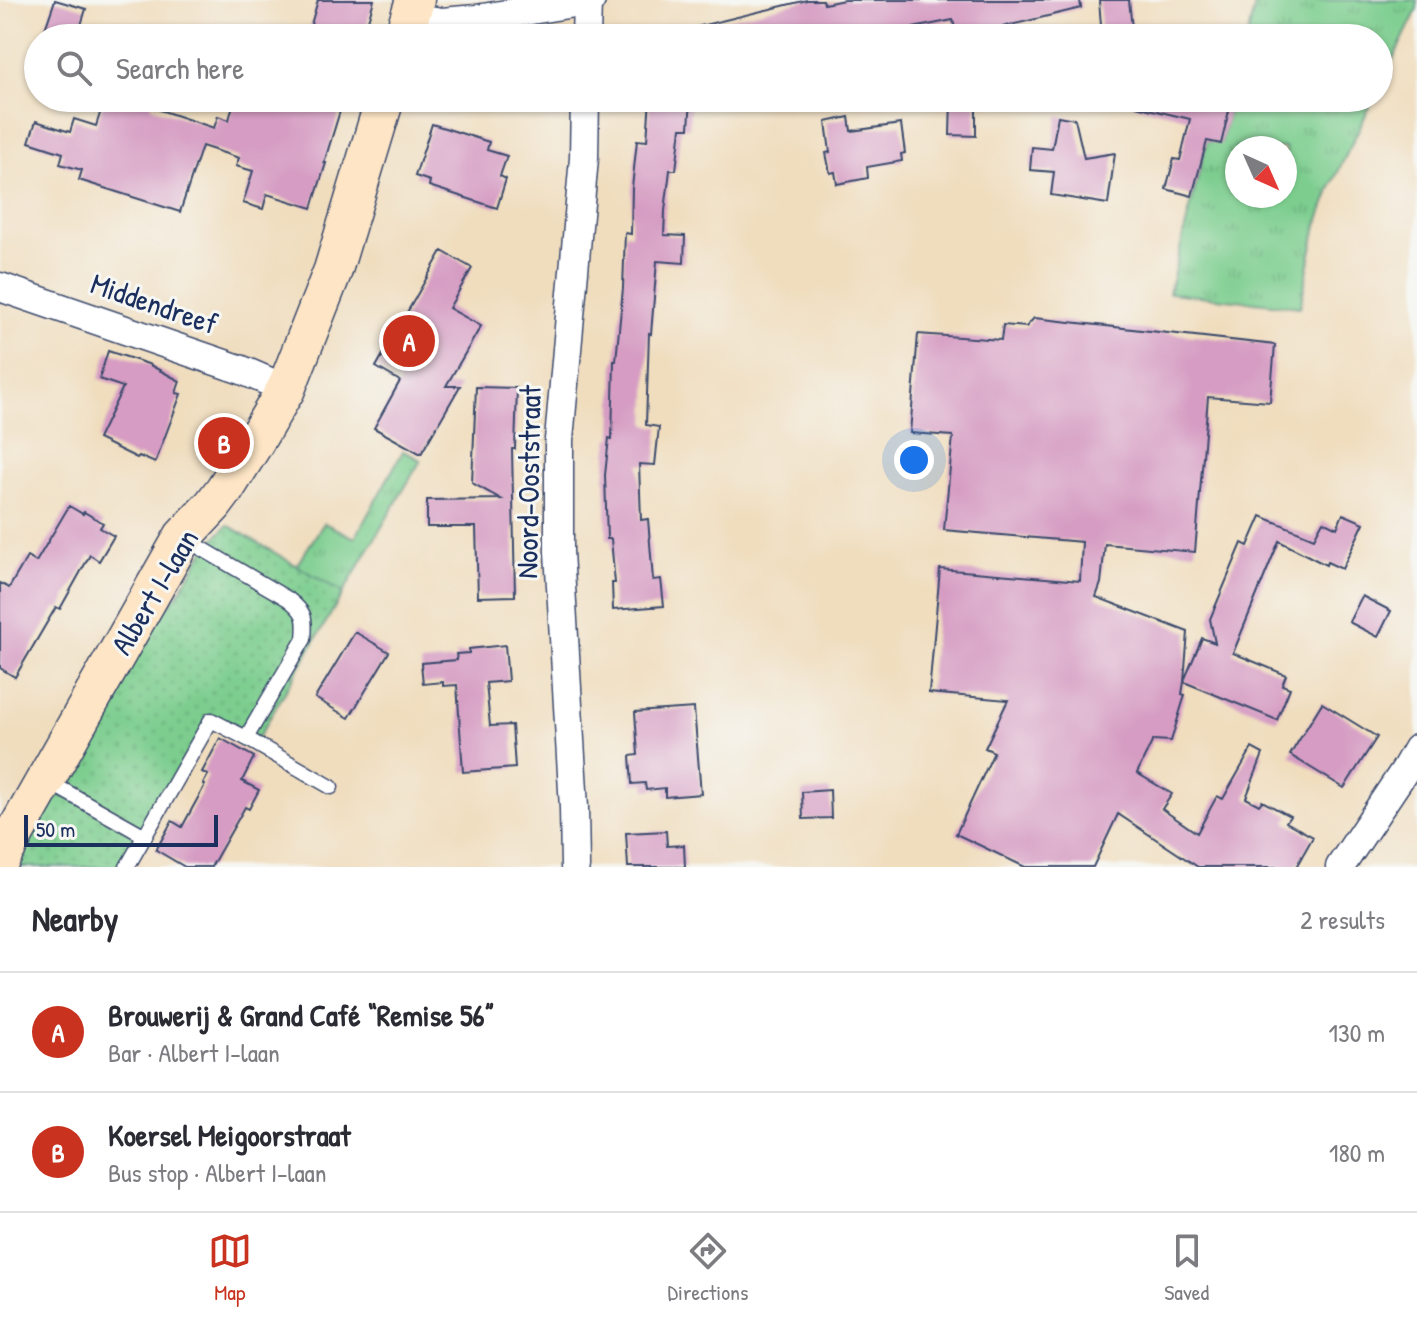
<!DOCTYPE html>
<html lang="en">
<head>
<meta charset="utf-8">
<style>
  body { margin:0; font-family:"Patrick Hand",sans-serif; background:#f2f2f3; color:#2b2b33 }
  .compass { position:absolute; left:1225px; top:136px; width:72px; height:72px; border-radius:50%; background:#fff; box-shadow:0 2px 6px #0004; rotate:135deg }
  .scale { position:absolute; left:24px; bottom:20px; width:194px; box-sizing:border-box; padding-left:8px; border:4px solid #1b2f5e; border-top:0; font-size:22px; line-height:28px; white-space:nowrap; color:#1b2f5e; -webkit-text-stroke:6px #f6f6f2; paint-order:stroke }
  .you { position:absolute; left:914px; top:460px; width:28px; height:28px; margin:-20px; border:6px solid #fff; border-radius:50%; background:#1a73e8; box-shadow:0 0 0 12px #1a73e833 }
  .badge { display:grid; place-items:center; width:52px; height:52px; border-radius:50%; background:#c8321e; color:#fff; font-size:26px; font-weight:700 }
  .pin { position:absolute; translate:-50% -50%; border:4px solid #fff; box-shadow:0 2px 8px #0006 }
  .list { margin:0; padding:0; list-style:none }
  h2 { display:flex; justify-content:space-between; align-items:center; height:104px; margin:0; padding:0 32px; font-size:34px }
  h2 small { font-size:26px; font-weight:400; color:#7c7c81 }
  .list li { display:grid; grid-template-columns:52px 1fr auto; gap:24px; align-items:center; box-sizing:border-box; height:120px; padding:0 32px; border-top:2px solid #e1e1e2 }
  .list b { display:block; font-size:30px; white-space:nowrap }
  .list p { margin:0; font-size:26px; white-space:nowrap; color:#7c7c81 }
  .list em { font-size:26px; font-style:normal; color:#7c7c81 }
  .icon { flex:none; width:44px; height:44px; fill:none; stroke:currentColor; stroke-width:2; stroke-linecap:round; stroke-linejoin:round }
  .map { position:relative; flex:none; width:1417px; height:867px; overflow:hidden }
  .search { position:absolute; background:#fff; box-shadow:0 2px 6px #0004; left:24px; right:24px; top:24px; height:88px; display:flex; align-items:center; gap:20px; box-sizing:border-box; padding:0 28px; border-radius:44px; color:#7c7c81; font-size:30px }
  .sheet { height:344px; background:#fff }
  nav { display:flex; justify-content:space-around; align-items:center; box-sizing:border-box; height:112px; border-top:2px solid #e1e1e2; background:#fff; font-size:22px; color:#7c7c81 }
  nav a { display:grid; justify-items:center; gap:4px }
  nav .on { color:#c8321e }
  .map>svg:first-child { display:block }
  .grass { fill:url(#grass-tufts); stroke:#4c7e76; stroke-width:2; fill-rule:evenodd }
  .park { fill:url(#park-dots); stroke:#4c7e76; stroke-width:2 }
  .building { fill:#d69cc3 }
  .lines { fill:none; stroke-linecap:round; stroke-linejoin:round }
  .lane-casing { stroke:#3b496c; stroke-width:17 }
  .street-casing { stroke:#3b496c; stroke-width:31 }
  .secondary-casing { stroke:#3b496c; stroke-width:41 }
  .lane { stroke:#fff; stroke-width:14 }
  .street { stroke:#fff; stroke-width:28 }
  .secondary { stroke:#fde5c5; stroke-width:38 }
  .labels { text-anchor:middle; stroke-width:6; stroke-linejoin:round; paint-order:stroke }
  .street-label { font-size:30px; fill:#1b2f5e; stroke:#f6f6f2 }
</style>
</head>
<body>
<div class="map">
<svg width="1417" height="867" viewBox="0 0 1417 867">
  <defs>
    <pattern id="grass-tufts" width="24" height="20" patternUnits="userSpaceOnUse" patternTransform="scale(2)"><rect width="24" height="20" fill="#7ccd8e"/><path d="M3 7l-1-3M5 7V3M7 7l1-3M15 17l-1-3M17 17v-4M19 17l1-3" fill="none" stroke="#6bb07d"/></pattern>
    <pattern id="park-dots" width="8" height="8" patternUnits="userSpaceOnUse" patternTransform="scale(2)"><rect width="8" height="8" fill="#7ccd8e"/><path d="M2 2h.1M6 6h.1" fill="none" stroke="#6bb07d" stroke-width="1.8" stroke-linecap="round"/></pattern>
  </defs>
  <rect width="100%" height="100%" fill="#f6f6f2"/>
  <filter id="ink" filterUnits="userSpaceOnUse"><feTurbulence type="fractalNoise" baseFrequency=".0125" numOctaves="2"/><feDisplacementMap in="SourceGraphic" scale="16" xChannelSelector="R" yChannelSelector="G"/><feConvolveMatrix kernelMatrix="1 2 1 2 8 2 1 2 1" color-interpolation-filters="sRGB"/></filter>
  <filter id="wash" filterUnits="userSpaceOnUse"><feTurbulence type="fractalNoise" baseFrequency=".006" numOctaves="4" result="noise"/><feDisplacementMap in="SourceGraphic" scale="32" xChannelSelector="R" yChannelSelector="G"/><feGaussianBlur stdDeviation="1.8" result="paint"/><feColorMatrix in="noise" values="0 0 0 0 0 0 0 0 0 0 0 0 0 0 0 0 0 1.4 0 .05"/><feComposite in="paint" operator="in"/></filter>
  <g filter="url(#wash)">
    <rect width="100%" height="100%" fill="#f0ddbe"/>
    <!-- grass -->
    <g class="grass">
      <path d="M1256 0H1417V10L1379 88V38H1247Z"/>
      <path d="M1232 98H1374L1334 180 1317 225 1300 307 1169 293 1207 141 1221 143ZM1237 148H1285V196H1237Z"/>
      <path d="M403 451 421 460 343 593 296 566 324 523 355 538Z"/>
    </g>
    <!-- park -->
    <path class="park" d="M228 525 343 593 258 738 212 714 124 867H14L161 614 179 593 206 547Z"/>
    <g id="blocks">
      <!-- building -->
      <g class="building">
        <path d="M55 0 86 9 77 38H42Z"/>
        <path d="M318 0H374L363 38H327L328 32 310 28Z"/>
        <path d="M807 0H823L824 4 844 0H1080L1081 8 982 32 983 35 972 38H962L959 27 955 28 953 20 888 33 889 38H681L680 31Z"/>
        <path d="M1099 0H1129L1133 38H1102Z"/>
        <path d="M105 98H136L152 103 151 107 214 128 218 116 229 120 235 98H256L282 106 284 98H344L324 163H326L312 208 267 194 263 209 243 203 253 171 236 166 239 158 202 146 180 212 79 180 82 170 60 164 63 153 29 142 36 121 70 132 74 119 96 126Z"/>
        <path d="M650 98H691L689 128H681L676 170H670L665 211 664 235 685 236 684 263 657 261 651 334 649 333 646 425 659 427 655 465 639 464 641 520 648 519 653 580 661 579 664 606 613 610 612 583H615L611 539H607L605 475 609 438 612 439 614 361H616L623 288 625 233 631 234 632 188 637 140 647 141Z"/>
        <path d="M1137 98H1232L1221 144 1207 141 1192 196 1166 189 1174 159 1180 160 1190 119 1136 106Z"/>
        <path d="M951 99 976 100V136L950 135Z"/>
        <path d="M1058 116 1075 119 1084 158 1115 153 1108 204 1051 195 1054 172 1030 170 1032 147 1052 149Z"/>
        <path d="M849 117 851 131 901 124 905 153 901 154 902 161 867 167 868 178 837 184 835 172 830 173 826 153 830 152 826 122Z"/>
        <path d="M432 124 489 142 487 150 507 156 500 176 506 179 497 208 429 186 430 181 415 176Z"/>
        <path d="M442 251 472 268 449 308 481 326 446 386H460L421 454 374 428 400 381 376 367Z"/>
        <path d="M1034 318 1275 345 1270 402 1208 397 1195 552 1105 544 1101 583 1096 597 1188 632 1184 681 1202 638 1215 643 1210 619 1242 543 1248 546 1261 516 1314 538 1323 521 1337 528 1343 514 1364 523 1342 569 1327 562 1326 565 1279 541 1233 653 1286 675 1282 685 1290 688 1277 720 1184 682 1182 694 1185 695 1171 741 1153 740 1137 773 1172 794 1162 809 1197 833 1217 796 1223 799 1252 748 1263 754 1246 798 1259 805 1262 801 1290 816 1286 822 1313 837 1296 867H1198L1118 814 1093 867H1025L956 834 994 752 985 748 1008 700 929 693 940 569 1080 581 1082 542 944 530 953 436 910 433 918 334 1001 340 1003 325 1026 327Z"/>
        <path d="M108 351 148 364 180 381 176 393 181 394 155 463 139 456 137 458 98 439 123 387 99 379Z"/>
        <path d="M476 387 517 388 515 449H512L515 596 478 597 476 527H427V500L501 499 472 483Z"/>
        <path d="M69 506 83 514 84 512 103 523 100 528 114 536 99 561 90 555 60 609 56 607 15 677 0 668V583L9 588 27 557 36 562Z"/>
        <path d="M1362 596 1391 611 1378 637 1349 622Z"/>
        <path d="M355 632 389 652 349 718 315 698Z"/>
        <path d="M505 645 508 681 486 683 490 726 512 725 515 768 463 772 457 685 443 686V682L423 684 421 663 457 660 456 654 469 653V649Z"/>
        <path d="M1322 703 1377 737 1344 788 1290 755Z"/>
        <path d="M694 708 701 794 665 797V788L646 790 645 783 632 784 630 756 638 755 635 712Z"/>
        <path d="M220 738 254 757 242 781 259 790 249 809 245 807 211 867H185L156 850 172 821 182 827 205 785 203 784 208 775 202 772Z"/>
        <path d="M830 790 831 818 803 819 802 792Z"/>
        <path d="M666 831 667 846 684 845 685 867H628L626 833Z"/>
      </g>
    </g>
  </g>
  <g filter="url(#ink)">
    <use href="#blocks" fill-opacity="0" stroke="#3b496c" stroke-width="2"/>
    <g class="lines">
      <!-- lane casing -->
      <g class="lane-casing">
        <g id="lane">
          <path d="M184 538 288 599C305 612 306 617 304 639L246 738 331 787"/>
          <path d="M47 781 145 836"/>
          <path d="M127 867 211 720 246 738"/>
        </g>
      </g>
      <!-- street casing -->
      <g class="street-casing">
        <g id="street">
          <path d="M410 17 442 22 477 19 591 0"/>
          <path d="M586 38 587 1"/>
          <path d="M0 287 242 370 286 389"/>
          <path d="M575 867 574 808 559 552V440L584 158 585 98"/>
          <path d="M1340 867 1405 770 1417 749"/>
        </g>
      </g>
      <!-- secondary casing -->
      <g class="secondary-casing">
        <g id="secondary">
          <path d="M403 38 415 0"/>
          <path d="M0 860 183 537 213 505 225 489 254 443 286 389 333 270 385 98"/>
        </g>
      </g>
      <!-- lane -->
      <use href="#lane" class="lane"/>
      <!-- street -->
      <use href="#street" class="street"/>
      <!-- secondary -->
      <use href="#secondary" class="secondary"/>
    </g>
  </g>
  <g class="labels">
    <!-- street labels -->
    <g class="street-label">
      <text transform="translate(154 304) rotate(19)" y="10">Middendreef</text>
      <text transform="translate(529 482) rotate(-89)" y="10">Noord-Ooststraat</text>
      <text transform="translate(155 592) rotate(-59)" y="10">Albert I-laan</text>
    </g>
  </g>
</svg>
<svg class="compass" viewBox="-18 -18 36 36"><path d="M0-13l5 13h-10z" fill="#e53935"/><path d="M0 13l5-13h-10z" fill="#7c7c81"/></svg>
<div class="scale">50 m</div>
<div class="you"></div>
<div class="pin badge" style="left:409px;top:341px">A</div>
<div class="pin badge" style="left:224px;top:443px">B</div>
<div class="search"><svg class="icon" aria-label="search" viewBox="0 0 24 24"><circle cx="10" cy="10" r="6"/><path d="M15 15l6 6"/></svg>Search here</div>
</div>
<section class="sheet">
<h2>Nearby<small>2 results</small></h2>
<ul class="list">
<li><span class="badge">A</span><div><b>Brouwerij &amp; Grand Café “Remise 56”</b><p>Bar · Albert I-laan</p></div><em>130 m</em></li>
<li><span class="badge">B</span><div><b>Koersel Meigoorstraat</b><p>Bus stop · Albert I-laan</p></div><em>180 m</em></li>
</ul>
</section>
<nav>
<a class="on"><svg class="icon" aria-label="map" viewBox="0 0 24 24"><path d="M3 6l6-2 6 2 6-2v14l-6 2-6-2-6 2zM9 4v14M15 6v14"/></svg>Map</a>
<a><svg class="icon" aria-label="directions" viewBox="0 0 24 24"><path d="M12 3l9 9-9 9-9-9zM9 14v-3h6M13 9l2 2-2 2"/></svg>Directions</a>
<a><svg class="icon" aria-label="saved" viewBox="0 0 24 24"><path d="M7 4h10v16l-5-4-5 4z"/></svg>Saved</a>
</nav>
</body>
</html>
